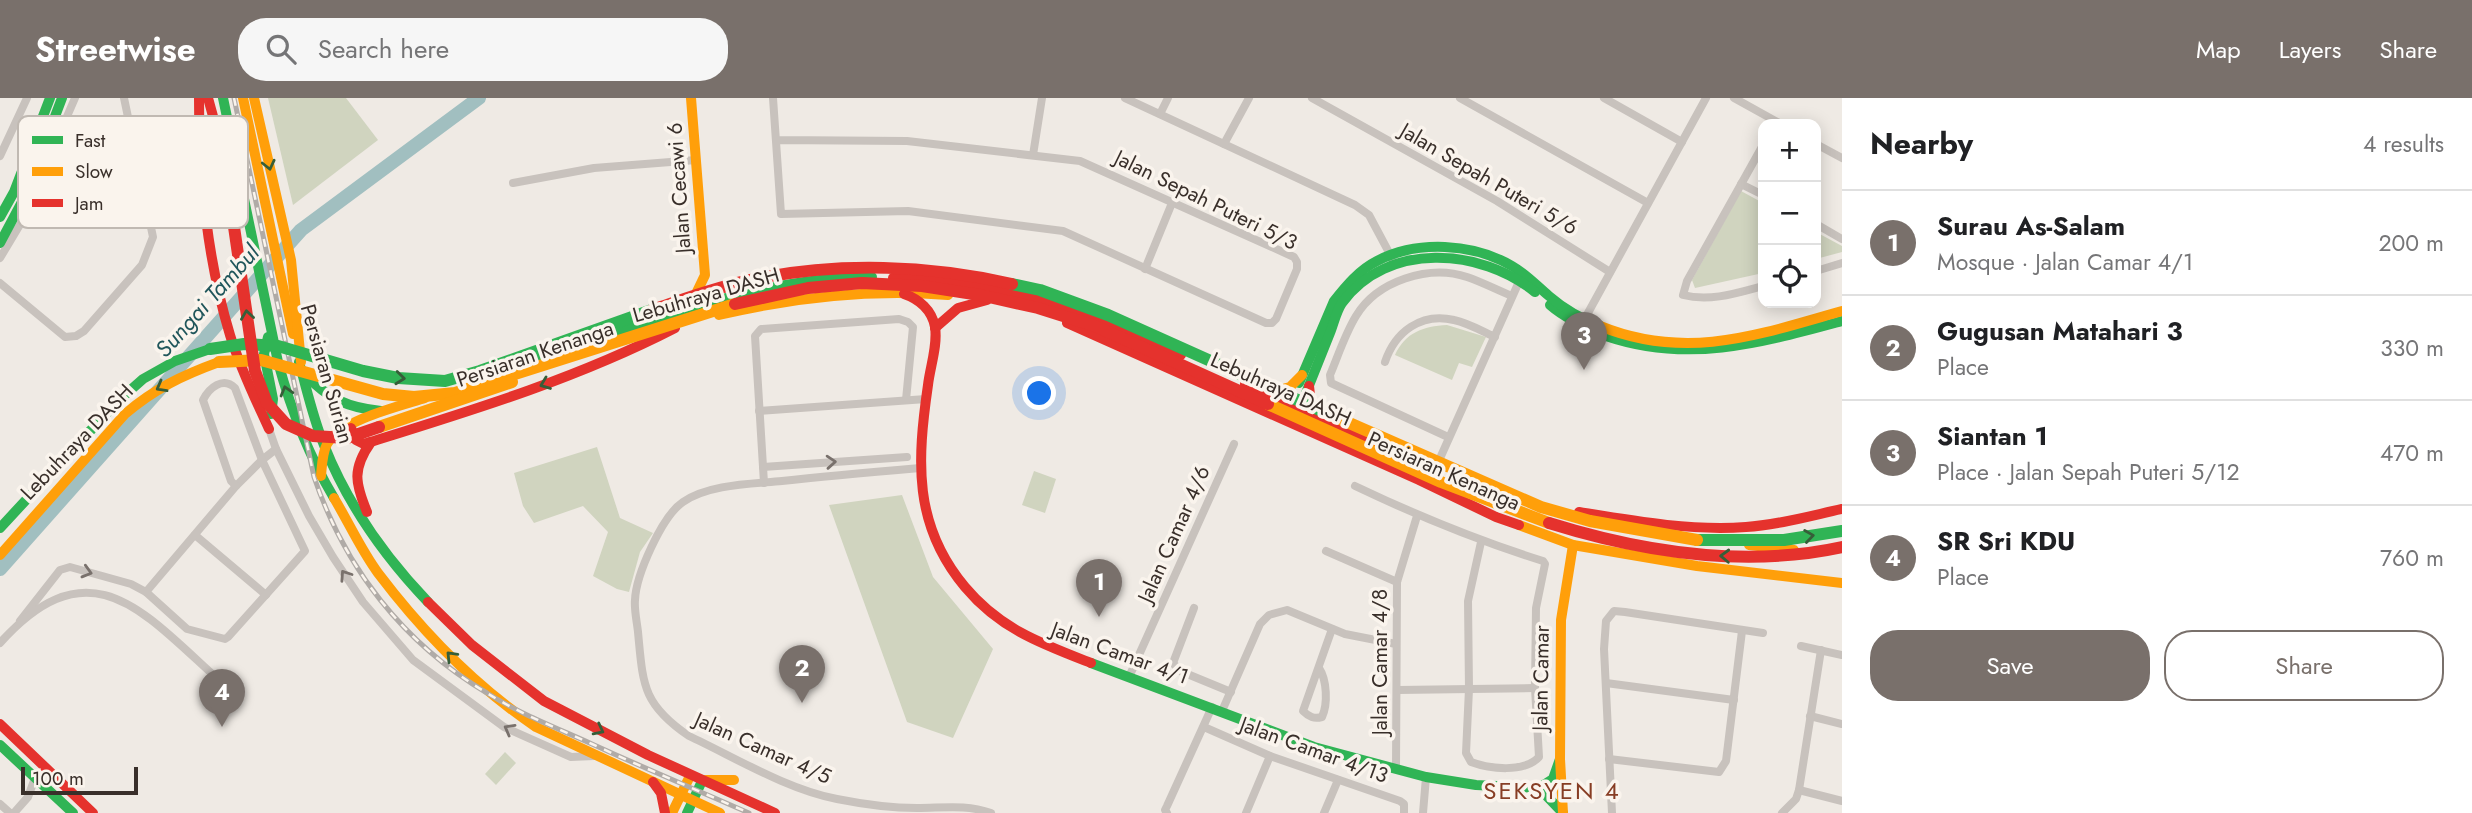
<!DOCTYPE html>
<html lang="en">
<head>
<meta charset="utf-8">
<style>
  body { margin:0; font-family:Jost,sans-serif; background:#f6f6f6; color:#202124 }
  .controls { position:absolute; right:21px; top:21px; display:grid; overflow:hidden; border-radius:14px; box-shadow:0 4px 18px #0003 }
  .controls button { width:63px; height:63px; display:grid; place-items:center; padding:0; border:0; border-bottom:2px solid #e0e0e0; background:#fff; color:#202124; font:35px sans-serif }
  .scale { position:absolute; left:21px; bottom:18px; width:117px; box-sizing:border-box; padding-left:7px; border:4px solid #392f2a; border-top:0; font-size:19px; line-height:24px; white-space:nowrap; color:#392f2a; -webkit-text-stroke:5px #faf4ed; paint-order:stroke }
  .you { position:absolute; left:1040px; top:296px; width:24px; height:24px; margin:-18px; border:5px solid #fff; border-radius:50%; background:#1a73e8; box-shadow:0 0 0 10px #1a73e833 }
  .badge { display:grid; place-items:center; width:46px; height:46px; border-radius:50%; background:#79706b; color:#fff; font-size:23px; font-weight:700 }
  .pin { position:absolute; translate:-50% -58px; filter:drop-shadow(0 2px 4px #0008) }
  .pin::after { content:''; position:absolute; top:37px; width:24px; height:21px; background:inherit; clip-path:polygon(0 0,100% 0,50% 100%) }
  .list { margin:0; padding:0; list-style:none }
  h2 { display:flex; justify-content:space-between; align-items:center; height:91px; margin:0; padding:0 28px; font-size:30px }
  h2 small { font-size:23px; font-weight:400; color:#757577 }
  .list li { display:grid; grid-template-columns:46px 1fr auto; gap:21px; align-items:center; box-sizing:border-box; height:105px; padding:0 28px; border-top:2px solid #e0e0e0 }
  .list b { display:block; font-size:26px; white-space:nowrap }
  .list p { margin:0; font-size:23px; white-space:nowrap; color:#757577 }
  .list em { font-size:23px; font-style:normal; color:#757577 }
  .actions { display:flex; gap:14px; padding:21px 28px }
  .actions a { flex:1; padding:16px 0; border:2px solid #79706b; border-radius:28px; text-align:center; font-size:24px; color:#79706b }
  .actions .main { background:#79706b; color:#fff }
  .icon { flex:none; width:38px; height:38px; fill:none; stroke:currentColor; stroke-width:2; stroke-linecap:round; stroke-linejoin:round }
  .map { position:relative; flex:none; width:1842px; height:715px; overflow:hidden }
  header { display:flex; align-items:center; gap:42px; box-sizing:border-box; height:98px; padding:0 35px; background:#79706b; color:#fff }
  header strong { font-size:33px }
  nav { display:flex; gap:38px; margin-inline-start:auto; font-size:24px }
  .search { width:490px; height:63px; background:#f6f6f6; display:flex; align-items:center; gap:18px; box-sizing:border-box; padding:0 24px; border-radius:28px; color:#757577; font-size:26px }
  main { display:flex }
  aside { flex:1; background:#fff }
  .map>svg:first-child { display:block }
  .green { fill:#d0d4bf }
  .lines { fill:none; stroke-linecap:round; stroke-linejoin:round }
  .river { stroke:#a1bfc0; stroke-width:14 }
  .street { stroke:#c8c2bd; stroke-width:8 }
  .fast { stroke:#30b455; stroke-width:10 }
  .slow { stroke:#ff9f0a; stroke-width:10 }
  .jam { stroke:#e5322d; stroke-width:10 }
  .rail-casing { stroke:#b0aba7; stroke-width:5 }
  .rail { stroke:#faf4ed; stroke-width:2.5; stroke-dasharray:8; stroke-linecap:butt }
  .fast-bridge { stroke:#30b455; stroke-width:12 }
  .slow-bridge { stroke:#ff9f0a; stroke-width:12 }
  .jam-bridge { stroke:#e5322d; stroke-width:12 }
  .oneway { stroke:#365e39 }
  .oneway2 { stroke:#79716c }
  .labels { text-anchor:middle; stroke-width:7; stroke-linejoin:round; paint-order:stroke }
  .street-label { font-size:21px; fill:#392f2a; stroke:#faf4ed }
  .water-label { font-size:23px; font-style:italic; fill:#20565b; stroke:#faf4ed }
  .quarter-label { font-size:24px; letter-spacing:2px; fill:#873d24; stroke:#faf4ed }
  .key { fill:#faf4ed; stroke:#c0b9b2; stroke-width:2 }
  .key-label { font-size:19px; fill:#392f2a }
</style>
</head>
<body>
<header>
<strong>Streetwise</strong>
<div class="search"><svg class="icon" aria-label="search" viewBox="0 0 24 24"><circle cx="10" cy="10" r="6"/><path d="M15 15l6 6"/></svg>Search here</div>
<nav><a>Map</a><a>Layers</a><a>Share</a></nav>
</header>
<main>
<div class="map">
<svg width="1842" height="715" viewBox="0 0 1842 715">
  <rect width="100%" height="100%" fill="#efeae4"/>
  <!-- green -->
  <g class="green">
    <path d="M268 0H346L378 42 293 107Z"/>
    <path d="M1741 93 1763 105V175L1695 190 1692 182Z"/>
    <path d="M1816 134 1842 148V154L1816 161Z"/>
    <path d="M1447 227 1486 239 1472 269 1459 265 1452 282 1395 257C1405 235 1423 228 1447 227Z"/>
    <path d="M597 349 620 420 653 435 640 454 629 494 617 491 593 478 608 434 583 408 534 425 523 408 514 375Z"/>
    <path d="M1034 373 1056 381 1045 415 1022 407Z"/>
    <path d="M902 397 933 479 993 551 953 640 907 624 829 407Z"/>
    <path d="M505 654 516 665 496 687 485 676Z"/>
  </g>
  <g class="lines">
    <!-- river -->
    <path class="river" d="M0 471 301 132 479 0"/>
    <!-- street -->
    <g class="street">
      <path d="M773 0 781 116 908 113 1063 133 1266 225H1272L1276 221 1297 171V164L1294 159 1080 63 907 43 776 42"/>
      <path d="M1125 0 1355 107 1369 117 1393 162"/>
      <path d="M1312 0 1497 103 1610 174"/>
      <path d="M1460 0 1648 105"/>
      <path d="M1604 0 1682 44"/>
      <path d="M1734 0 1781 26"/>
      <path d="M1160 16 1168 0"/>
      <path d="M1224 46 1249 0"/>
      <path d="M1816 46 1842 60"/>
      <path d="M1763 47 1687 183 1683 197C1710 204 1737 195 1763 188"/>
      <path d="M1033 57 1042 0"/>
      <path d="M0 58 27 0"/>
      <path d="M513 85 594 70 696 62"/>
      <path d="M1741 86 1763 97"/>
      <path d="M1816 126 1842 141"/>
      <path d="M0 160 21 125 75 0"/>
      <path d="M1145 171 1172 105"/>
      <path d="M1816 173 1842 165"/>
      <path d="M0 185 65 239 76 238 84 233 142 167 153 139 124 0"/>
      <path d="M1583 224 1706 0"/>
      <path d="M1385 264C1395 234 1421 214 1454 222 1468 225 1482 233 1495 239"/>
      <path d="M759 313 926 301"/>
      <path d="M269 331 276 351 309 418 333 459 363 504 413 562 504 629 571 659 594 658"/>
      <path d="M1448 339 1331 285 1330 277C1338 258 1345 236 1356 218 1377 183 1429 166 1467 179 1482 184 1497 192 1512 198"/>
      <path d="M1437 367 1522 177"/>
      <path d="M763 369 907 359"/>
      <path d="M920 370C874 374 828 378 782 383 752 386 709 386 683 404 662 418 636 477 635 502 634 512 637 524 638 534 643 586 642 606 689 638 734 659 788 692 837 701 862 706 891 710 917 710 943 710 966 706 991 715"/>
      <path d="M764 385 755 238 761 231 899 221 908 224 913 229 906 302"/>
      <path d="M1355 388C1418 418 1476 442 1543 463L1545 466 1536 510 1535 590 1539 659C1524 675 1490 671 1471 664L1466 655 1469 591 1468 503 1481 444"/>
      <path d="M195 437 266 497"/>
      <path d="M1326 453 1397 484"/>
      <path d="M146 494 236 388 262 362 276 351"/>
      <path d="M1194 510 1173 565 1180 573 1231 594"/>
      <path d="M20 523 60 472 70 469 131 486 146 494 187 531 225 541 228 539 305 453 262 362 235 290C223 278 209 290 203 302L231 383 236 388"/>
      <path d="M0 545C91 444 144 515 221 584"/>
      <path d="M1801 548 1842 557"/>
      <path d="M1319 570C1327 582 1328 606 1322 619 1314 621 1309 619 1303 613L1332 531"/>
      <path d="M1129 579 1234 346"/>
      <path d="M1606 585 1734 602"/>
      <path d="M1398 592 1535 590"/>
      <path d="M1222 613 1260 526 1269 517 1287 512 1345 536 1396 546"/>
      <path d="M1810 618 1842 626"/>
      <path d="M1204 629 1270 658 1400 703 1404 706V715"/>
      <path d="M1609 661 1719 674 1726 663 1742 533"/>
      <path d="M1396 671 1397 484 1417 418"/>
      <path d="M1799 692 1842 703"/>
      <path d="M0 706 10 715"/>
      <path d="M14 715 28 699 35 680"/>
      <path d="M1167 715 1165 712 1167 708 1212 609"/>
      <path d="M1246 715 1270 658"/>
      <path d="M1324 715 1338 682"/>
      <path d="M1423 715 1426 679"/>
      <path d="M1612 715 1604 551 1606 523 1614 513 1625 514 1763 535"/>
      <path d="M1782 715 1796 701 1799 692 1821 552"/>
    </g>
    <!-- fast -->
    <g class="fast">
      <path d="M223 0 278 264C291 312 309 358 334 400"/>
      <path d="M0 119 14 94 50 0"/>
      <path d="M0 145 24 100 62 0"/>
      <path d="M1550 207C1566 221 1586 230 1606 238 1688 266 1761 245 1842 223"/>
      <path d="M268 239 264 256 273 301 271 316"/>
      <path d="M538 261C646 225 757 179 872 179"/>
      <path d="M299 264C307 292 313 320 324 347 347 405 385 459 428 504"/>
      <path d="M306 277C328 301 349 310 381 313"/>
      <path d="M1299 285 1334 203C1346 188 1359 172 1377 163 1417 142 1473 145 1512 168 1526 176 1537 188 1549 198 1564 211 1582 221 1600 228"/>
      <path d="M1306 295C1314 275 1322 255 1330 235 1334 225 1336 214 1342 205 1387 143 1481 150 1535 194"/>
      <path d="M0 430 117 304 143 281 175 263 210 251"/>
      <path d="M1091 565 1314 649 1426 679 1476 687 1539 690 1553 681 1560 661"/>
      <path d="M0 647 73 715"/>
      <path d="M1539 690 1563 715"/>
      <path d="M687 715 702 683"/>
    </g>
    <!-- slow -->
    <g class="slow">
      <path d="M243 0 293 236"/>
      <path d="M254 0 291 162 301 264"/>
      <path d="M691 0 705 177 694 200"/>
      <path d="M719 217C795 199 870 191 948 197"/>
      <path d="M1600 228C1686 263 1758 237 1842 213"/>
      <path d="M1274 293 1290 289 1302 277"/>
      <path d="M321 378C322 367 322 356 327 346 341 322 400 308 425 300"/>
      <path d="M334 400C349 425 361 452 378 475 422 533 475 588 536 629L720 715"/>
      <path d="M1519 427 1573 447 1697 468 1842 485"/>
      <path d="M1749 447 1794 452"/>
      <path d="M0 457 125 316C154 291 183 277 219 264"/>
      <path d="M706 682H734"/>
      <path d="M672 715 690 678"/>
      <path d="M1563 715 1560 661 1561 522 1573 447"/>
    </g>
    <!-- jam -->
    <g class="jam">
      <path d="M199 0C199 80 207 161 230 237 240 270 255 300 269 331"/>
      <path d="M208 0 225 62"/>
      <path d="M223 52 233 122"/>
      <path d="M893 180C956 182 1018 192 1077 213 1113 226 1147 242 1181 257"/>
      <path d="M904 196C919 201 932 212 935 229 938 247 930 269 928 287 917 363 913 427 965 489 1000 531 1042 546 1091 565"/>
      <path d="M1067 225 1419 382 1496 419 1519 427"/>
      <path d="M935 230 958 210 987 202"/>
      <path d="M1245 286 1395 353"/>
      <path d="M1309 288 1311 306 1318 312"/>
      <path d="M351 330 356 342 364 346C470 313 576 281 675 230"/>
      <path d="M367 414C355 385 352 371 371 344"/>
      <path d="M1579 414C1634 423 1690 433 1746 429 1778 427 1810 418 1842 411"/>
      <path d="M428 504 472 547 544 603 648 657 775 715"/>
      <path d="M0 626 93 715"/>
      <path d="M653 684 661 695 665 715"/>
    </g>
    <!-- rail casing -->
    <g class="rail-casing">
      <path id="rail" d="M234 0 314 379C345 470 403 545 487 595 520 616 557 630 592 646 644 670 697 692 749 715"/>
    </g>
    <!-- rail -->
    <use href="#rail" class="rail"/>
    <!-- fast-bridge -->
    <g class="fast-bridge">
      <path d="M1012 186 1040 192 1108 217 1331 317"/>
      <path d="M210 251 244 246 278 248 363 273 398 280 445 283 480 273 652 212"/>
      <path d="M1697 442H1784L1842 433"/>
    </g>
    <!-- slow-bridge -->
    <g class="slow-bridge">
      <path d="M219 264 261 262 383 296 414 299 455 295 735 206"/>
      <path d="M1268 306 1441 384 1549 425"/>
      <path d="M1331 317 1541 409 1590 423 1697 442"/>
      <path d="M379 329 512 284"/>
    </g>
    <!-- jam-bridge -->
    <g class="jam-bridge">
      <path d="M233 122 255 273 267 305 286 326 313 338 347 340 379 329"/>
      <path d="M735 206 808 190 862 185 922 188 980 197 1038 210 1095 228 1268 306"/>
      <path d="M652 212C685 201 720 188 755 181 839 164 928 167 1012 186"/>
      <path d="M1549 425C1642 454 1746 470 1842 449"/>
    </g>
  </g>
  <!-- one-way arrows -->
  <defs><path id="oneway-chevron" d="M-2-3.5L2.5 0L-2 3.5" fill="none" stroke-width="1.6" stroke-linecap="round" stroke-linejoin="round" transform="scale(1.75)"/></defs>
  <g class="oneway">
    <use href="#oneway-chevron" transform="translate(269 67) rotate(77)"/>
    <use href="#oneway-chevron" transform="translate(247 217) rotate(-98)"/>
    <use href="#oneway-chevron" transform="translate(400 280) rotate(6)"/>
    <use href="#oneway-chevron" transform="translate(545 286) rotate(159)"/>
    <use href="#oneway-chevron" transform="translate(161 289) rotate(151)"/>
    <use href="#oneway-chevron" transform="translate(286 293) rotate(-106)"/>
    <use href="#oneway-chevron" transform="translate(1809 438) rotate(-8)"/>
    <use href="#oneway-chevron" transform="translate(1725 458) rotate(-178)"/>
    <use href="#oneway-chevron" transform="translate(451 558) rotate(-134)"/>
    <use href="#oneway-chevron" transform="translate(599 632) rotate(27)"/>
  </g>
  <g class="oneway2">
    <use href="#oneway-chevron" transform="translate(831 364) rotate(-4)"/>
    <use href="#oneway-chevron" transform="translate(87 474) rotate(16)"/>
    <use href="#oneway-chevron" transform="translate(345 477) rotate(-124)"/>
    <use href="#oneway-chevron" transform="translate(509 631) rotate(-151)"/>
  </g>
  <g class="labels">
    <!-- street labels -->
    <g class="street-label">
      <text transform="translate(1489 81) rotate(30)" y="7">Jalan Sepah Puteri 5/6</text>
      <text transform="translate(679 90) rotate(-94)" y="7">Jalan Cecawi 6</text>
      <text transform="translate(1206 102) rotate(26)" y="7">Jalan Sepah Puteri 5/3</text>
      <text transform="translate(706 197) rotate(-16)" y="7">Lebuhraya DASH</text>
      <text transform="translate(535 256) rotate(-19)" y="7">Persiaran Kenanga</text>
      <text transform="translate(327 276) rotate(74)" y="7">Persiaran Surian</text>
      <text transform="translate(1281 291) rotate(24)" y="7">Lebuhraya DASH</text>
      <text transform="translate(77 344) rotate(-46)" y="7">Lebuhraya DASH</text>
      <text transform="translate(1444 373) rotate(24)" y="7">Persiaran Kenanga</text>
      <text transform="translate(1174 436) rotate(-66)" y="7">Jalan Camar 4/6</text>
      <text transform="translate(1120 555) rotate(20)" y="7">Jalan Camar 4/1</text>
      <text transform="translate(1380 564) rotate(-90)" y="7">Jalan Camar 4/8</text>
      <text transform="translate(1541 580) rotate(-89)" y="7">Jalan Camar</text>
      <text transform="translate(763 650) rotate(24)" y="7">Jalan Camar 4/5</text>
      <text transform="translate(1314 652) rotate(20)" y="7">Jalan Camar 4/13</text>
    </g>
    <!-- water labels -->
    <g class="water-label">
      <text transform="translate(207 203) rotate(-48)" y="8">Sungai Tambul</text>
    </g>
    <!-- quarter labels -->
    <g class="quarter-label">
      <text x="1552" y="701">SEKSYEN 4</text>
    </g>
  </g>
  <!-- legend -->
  <rect x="18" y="18" width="230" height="112" rx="10" class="key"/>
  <rect x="32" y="38" width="31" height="8" fill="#30b455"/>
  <rect x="32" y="69" width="31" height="9" fill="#ff9f0a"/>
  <rect x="32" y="101" width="31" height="8" fill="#e5322d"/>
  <g class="key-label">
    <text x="75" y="49">Fast</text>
    <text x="75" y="80">Slow</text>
    <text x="75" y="112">Jam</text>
  </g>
</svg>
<div class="controls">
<button>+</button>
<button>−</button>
<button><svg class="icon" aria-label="locate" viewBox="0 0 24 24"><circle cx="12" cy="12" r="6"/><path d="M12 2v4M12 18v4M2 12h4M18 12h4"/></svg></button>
</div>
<div class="scale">100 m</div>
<div class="you"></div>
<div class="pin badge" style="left:1099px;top:519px">1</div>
<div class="pin badge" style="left:802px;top:605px">2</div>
<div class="pin badge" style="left:1584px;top:272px">3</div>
<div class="pin badge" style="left:222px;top:629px">4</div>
</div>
<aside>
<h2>Nearby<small>4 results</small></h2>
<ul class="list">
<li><span class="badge">1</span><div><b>Surau As-Salam</b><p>Mosque · Jalan Camar 4/1</p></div><em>200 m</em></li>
<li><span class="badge">2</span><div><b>Gugusan Matahari 3</b><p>Place</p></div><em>330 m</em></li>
<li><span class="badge">3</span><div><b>Siantan 1</b><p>Place · Jalan Sepah Puteri 5/12</p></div><em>470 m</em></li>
<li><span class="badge">4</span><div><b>SR Sri KDU</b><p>Place</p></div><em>760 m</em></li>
</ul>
<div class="actions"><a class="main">Save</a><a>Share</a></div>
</aside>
</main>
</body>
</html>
